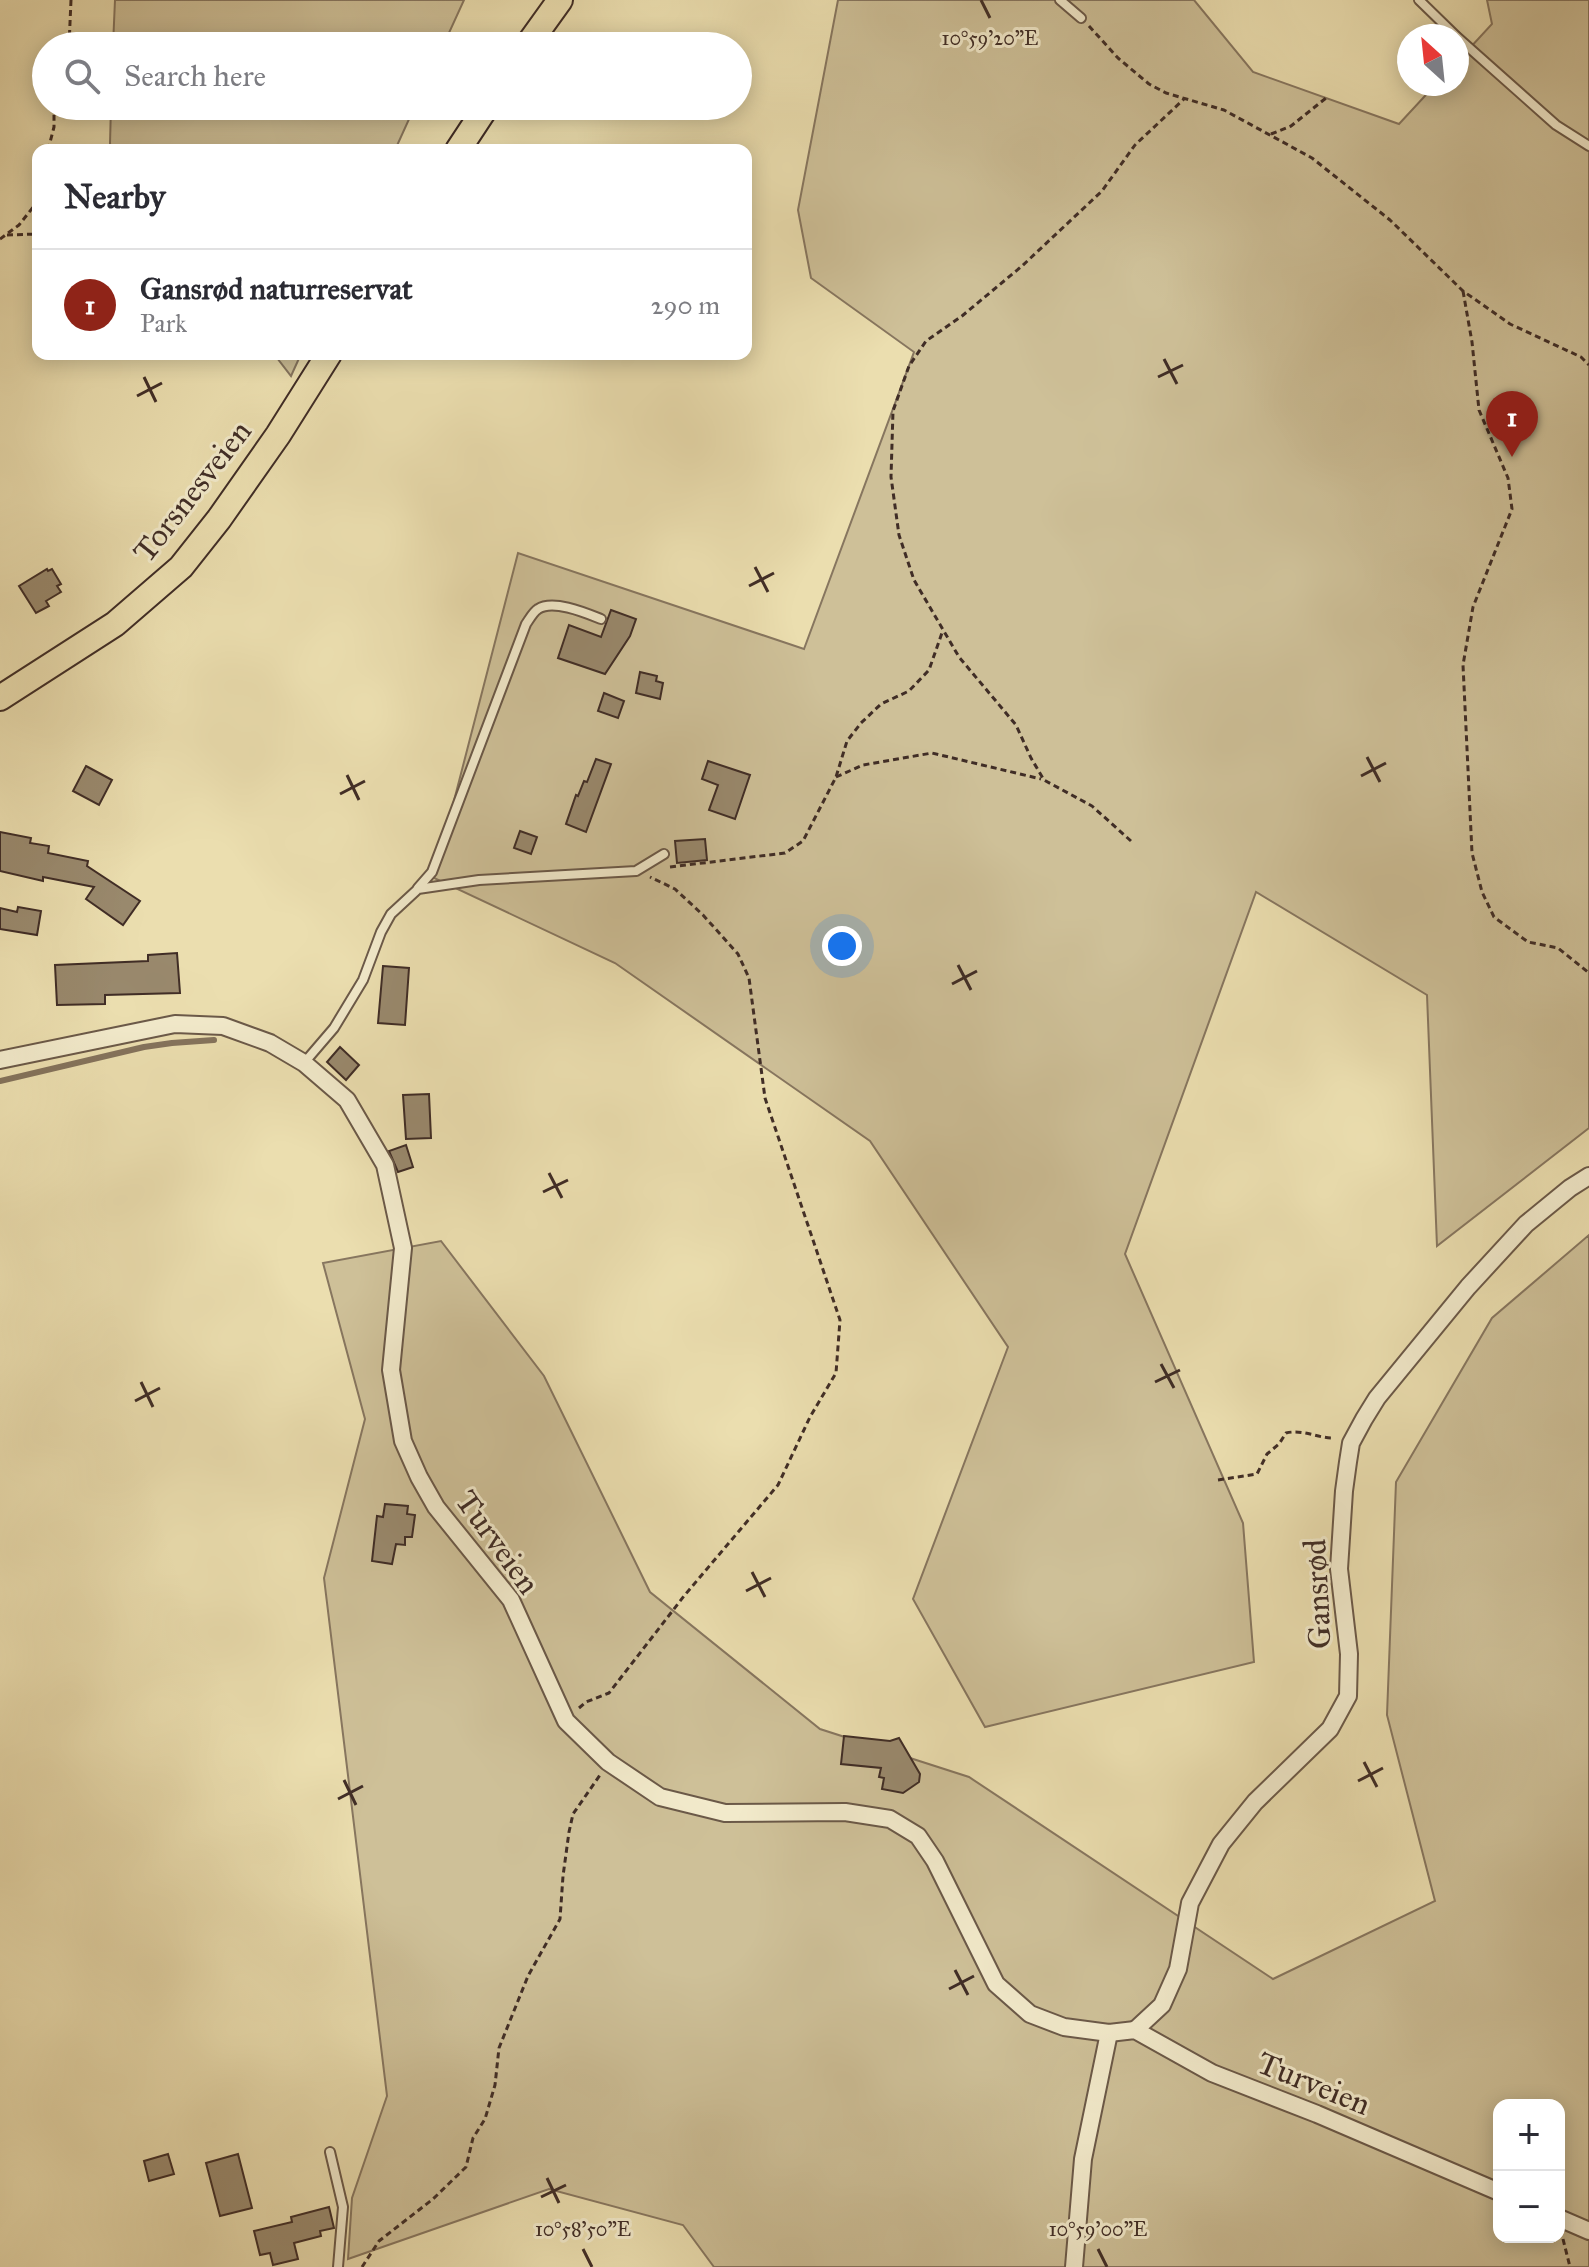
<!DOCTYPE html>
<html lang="en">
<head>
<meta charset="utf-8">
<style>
  body { margin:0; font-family:"IM FELL Great Primer",serif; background:#f2f2f3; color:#2b2b33 }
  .controls { position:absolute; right:24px; bottom:24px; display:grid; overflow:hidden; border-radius:16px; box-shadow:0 4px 20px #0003 }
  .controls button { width:72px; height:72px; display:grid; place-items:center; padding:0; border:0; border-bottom:2px solid #e1e1e2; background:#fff; color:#2b2b33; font:40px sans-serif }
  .compass { position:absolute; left:1397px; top:24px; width:72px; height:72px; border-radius:50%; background:#fff; box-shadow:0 4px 20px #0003; rotate:333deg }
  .you { position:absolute; left:842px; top:946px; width:28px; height:28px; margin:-20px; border:6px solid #fff; border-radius:50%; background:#1a73e8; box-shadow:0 0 0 12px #1a73e833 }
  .badge { display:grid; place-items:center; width:52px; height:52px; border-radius:50%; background:#8f2418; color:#fff; font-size:26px; font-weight:700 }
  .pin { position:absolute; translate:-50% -66px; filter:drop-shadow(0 2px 4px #0008) }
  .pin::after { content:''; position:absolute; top:42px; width:28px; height:24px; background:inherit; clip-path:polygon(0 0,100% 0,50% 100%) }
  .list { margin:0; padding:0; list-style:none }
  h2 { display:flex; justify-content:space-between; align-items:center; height:104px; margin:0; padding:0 32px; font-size:34px }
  h2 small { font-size:26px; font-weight:400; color:#7c7c81 }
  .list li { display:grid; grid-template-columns:52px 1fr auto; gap:24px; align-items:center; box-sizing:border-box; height:112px; padding:0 32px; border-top:2px solid #e1e1e2 }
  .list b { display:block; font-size:30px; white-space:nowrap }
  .list p { margin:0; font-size:26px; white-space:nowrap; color:#7c7c81 }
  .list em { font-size:26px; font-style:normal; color:#7c7c81 }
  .icon { flex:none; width:44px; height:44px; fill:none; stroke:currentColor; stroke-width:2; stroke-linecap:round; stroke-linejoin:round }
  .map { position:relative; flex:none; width:1589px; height:2267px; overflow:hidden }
  .search { position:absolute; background:#fff; box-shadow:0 4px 20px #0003; left:32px; top:32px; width:720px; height:88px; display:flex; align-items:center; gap:20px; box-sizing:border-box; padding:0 28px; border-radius:44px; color:#7c7c81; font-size:30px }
  .panel { position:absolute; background:#fff; box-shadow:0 4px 20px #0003; left:32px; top:144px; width:720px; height:216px; border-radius:16px }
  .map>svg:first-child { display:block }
  .green { fill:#cec098; stroke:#87765f; stroke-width:2; fill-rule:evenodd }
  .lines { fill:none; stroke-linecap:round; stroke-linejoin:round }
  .stream { stroke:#84735c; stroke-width:6 }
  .building { fill:#99896d; stroke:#402d26; stroke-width:2 }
  .service-casing { stroke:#6b5948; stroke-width:12 }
  .minor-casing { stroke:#6b5948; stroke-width:20 }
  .primary-casing { stroke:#402d26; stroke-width:28 }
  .path { stroke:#402d26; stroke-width:3; stroke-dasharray:6 4; stroke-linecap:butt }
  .service { stroke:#f2eacb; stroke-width:8 }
  .minor { stroke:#f2eacb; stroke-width:16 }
  .primary { stroke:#ebdeaf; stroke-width:24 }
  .ticks { fill:none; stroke:#402d26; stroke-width:3 }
  .labels { text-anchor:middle; stroke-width:6; stroke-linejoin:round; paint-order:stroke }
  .street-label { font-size:32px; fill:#402d26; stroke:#f2eacb }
  .ticks-label { font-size:20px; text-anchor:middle; fill:#402d26; stroke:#f2eacb; stroke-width:6; stroke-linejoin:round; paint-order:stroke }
</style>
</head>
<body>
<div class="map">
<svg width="1589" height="2267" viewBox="0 0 1589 2267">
  <rect width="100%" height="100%" fill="#ebdeaf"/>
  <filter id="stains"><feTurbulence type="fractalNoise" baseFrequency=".0025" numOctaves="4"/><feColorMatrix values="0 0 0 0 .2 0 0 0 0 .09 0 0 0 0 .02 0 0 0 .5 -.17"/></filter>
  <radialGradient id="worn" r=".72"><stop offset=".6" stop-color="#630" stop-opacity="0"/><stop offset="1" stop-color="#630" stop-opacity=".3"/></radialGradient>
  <!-- green -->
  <g class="green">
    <path d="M115 0H464L443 46H113Z"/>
    <path d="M838 0H1194L1253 72 1399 124 1436 84H1457V62L1492 24 1487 0H1589V1128L1437 1246 1427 995 1256 892 1125 1254 1243 1523 1254 1662 985 1727 913 1599 1008 1347 870 1141 615 963 434 878 518 553 804 649 914 352 811 278 798 210Z"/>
    <path d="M111 106H415L395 150H115L110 144Z"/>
    <path d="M274 354H301L291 376Z"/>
    <path d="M1589 1235V2267H714L683 2225 549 2189 348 2259 352 2198 387 2096 324 1578 365 1419 323 1263 441 1241 544 1376 650 1592 820 1729 969 1777 1273 1979 1435 1901 1387 1715 1396 1482 1492 1318ZM1499 2105H1559V2237H1499Z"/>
  </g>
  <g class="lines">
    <!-- stream -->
    <path class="stream" d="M0 1081 144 1047 172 1043 214 1040"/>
  </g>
  <!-- building -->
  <g class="building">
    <path d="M47 569 48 571 52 569 61 584 57 586 61 592 46 601 49 606 36 613 19 586Z"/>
    <path d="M611 610 636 619 630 636 605 674 558 658 569 625 601 637Z"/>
    <path d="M640 672 657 676 656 681 663 683 660 699 636 693Z"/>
    <path d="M604 693 624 701 618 718 598 711Z"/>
    <path d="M596 759 611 764 586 832 566 824 576 795 578 796 584 781 587 782Z"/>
    <path d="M708 761 750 775 735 819 709 810 718 785 702 779Z"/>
    <path d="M86 766 112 780 99 805 73 791Z"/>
    <path d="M520 831 537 837 531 854 514 848Z"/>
    <path d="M0 832 31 838 30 843 49 846 48 853 88 861 87 866 140 901 123 925 86 899 94 887 43 877V881L0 871Z"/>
    <path d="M705 839 707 860 677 863 675 841Z"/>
    <path d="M18 907 41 911 37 935 0 929V908L17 912Z"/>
    <path d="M177 953 180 993 105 995V1004L57 1005 55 965 148 961V955Z"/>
    <path d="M383 966 409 968 405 1025 378 1023Z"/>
    <path d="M340 1047 359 1065 346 1080 327 1062Z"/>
    <path d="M429 1094 431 1138 406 1139 403 1095Z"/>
    <path d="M406 1145 413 1167 398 1172 389 1151Z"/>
    <path d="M385 1504 408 1506 407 1514 415 1515 412 1537H405V1545L396 1544 392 1564 372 1561 377 1516 383 1517Z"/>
    <path d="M844 1736 890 1741 899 1738 920 1774 919 1782 903 1793 882 1789 884 1778 879 1777 881 1768 841 1764Z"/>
    <path d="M168 2154 174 2174 149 2181 144 2161Z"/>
    <path d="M238 2154 252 2208 220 2216 206 2163Z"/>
    <path d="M329 2207 334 2228 320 2231 321 2236 294 2243 298 2259 273 2265 270 2253 260 2255 254 2231 292 2222 291 2217Z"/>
  </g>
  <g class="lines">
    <!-- service casing -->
    <g class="service-casing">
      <g id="service">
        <path d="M1060 0 1081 18"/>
        <path d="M1419 0 1456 36"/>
        <path d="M1457 37 1556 125 1589 146"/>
        <path d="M418 888 432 872 526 624C529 620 533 612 538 609 553 599 586 613 601 619"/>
        <path d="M304 1063 334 1028 363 980 381 932 391 914 418 889 479 880 636 871 664 854"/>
        <path d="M330 2152 343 2207 338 2267"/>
      </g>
    </g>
    <!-- minor casing -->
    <g class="minor-casing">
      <g id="minor">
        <path d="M0 1060 175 1024 223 1026 270 1043 304 1063 347 1100 385 1165 403 1248 391 1370 403 1441 419 1477 436 1507 511 1600 566 1721 608 1762 660 1797 725 1813 845 1812 890 1819 918 1836 935 1861 996 1984 1030 2014 1064 2027 1109 2033 1135 2030 1212 2073 1317 2114 1499 2192"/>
        <path d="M1135 2030 1162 2005 1178 1969 1190 1903 1221 1844 1255 1802 1330 1729 1348 1696 1349 1654 1339 1569 1344 1491 1348 1462 1351 1443 1364 1419 1377 1398 1468 1287 1526 1224 1570 1188 1589 1176"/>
        <path d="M1559 2218 1589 2231"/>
        <path d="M1074 2267 1083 2159 1109 2033"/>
      </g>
    </g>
    <!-- primary casing -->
    <g class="primary-casing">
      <g id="primary">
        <path d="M527 46 560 0"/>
        <path d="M458 150 487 106"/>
        <path d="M0 698 115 624 181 567 219 519 278 435 329 354"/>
      </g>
    </g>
    <!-- path -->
    <g class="path">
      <path d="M1089 26 1118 58 1149 84 1166 93 1224 110 1312 158 1390 220 1463 291 1510 324 1581 357 1589 365"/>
      <path d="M69 46 71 0"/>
      <path d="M1271 134 1291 126 1326 98"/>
      <path d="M48 150 54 127V106"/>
      <path d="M7 235 38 234"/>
      <path d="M0 239 19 225 38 201"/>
      <path d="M1463 291 1472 342 1479 410 1508 478 1512 509 1473 607 1463 665 1472 853 1482 892 1494 917 1528 942 1558 948 1589 973"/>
      <path d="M836 777 863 765 932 753 1041 779"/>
      <path d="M1131 841 1092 806 1044 780 1031 758 1016 725 959 657 914 580 899 535 891 477 893 411 909 366 926 341 962 316 1022 266 1102 191 1135 145 1184 99"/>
      <path d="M670 867 785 853 803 841 836 777 847 741 861 723 881 704 909 691 929 670 943 630"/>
      <path d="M1218 1480 1257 1474 1267 1454 1279 1444 1286 1433C1303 1429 1317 1438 1333 1438"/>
      <path d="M579 1708 586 1702 609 1693 684 1596 778 1485 810 1417 836 1373 840 1320 765 1098 749 978 738 954 703 915 675 889 650 877"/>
      <path d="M1563 2239 1570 2267"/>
      <path d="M362 2267 379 2241 433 2199 466 2167 473 2138 485 2119 495 2085 499 2048 528 1976 560 1919 563 1876 569 1832 573 1814 600 1775"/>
    </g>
    <!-- service -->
    <use href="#service" class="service"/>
    <!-- minor -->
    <use href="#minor" class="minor"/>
    <!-- primary -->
    <use href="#primary" class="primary"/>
  </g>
  <!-- ticks -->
  <path class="ticks" d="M981 0 990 18M1164 359 1177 384M144 377 156 402M1158 377 1183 365M137 396 162 383M755 567 768 592M749 586 774 573M1367 757 1380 782M347 775 359 800M1361 776 1386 763M340 794 365 781M958 965 971 990M952 984 977 971M549 1173 562 1198M543 1192 568 1180M1161 1364 1174 1388M141 1382 153 1407M1155 1382 1180 1370M135 1401 160 1388M752 1572 765 1597M746 1591 771 1578M1364 1762 1377 1787M344 1780 356 1805M1358 1781 1383 1768M338 1799 363 1786M955 1970 968 1995M949 1989 974 1976M547 2178 559 2203M541 2197 566 2185M583 2249 592 2267M1098 2249 1107 2267"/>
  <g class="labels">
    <!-- street labels -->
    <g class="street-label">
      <text transform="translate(192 491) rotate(-52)" y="11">Torsnesveien</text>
      <text transform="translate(498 1542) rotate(54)" y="11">Turveien</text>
      <text transform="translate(1317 1594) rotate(-93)" y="11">Gansrød</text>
      <text transform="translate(1314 2083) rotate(22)" y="11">Turveien</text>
    </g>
  </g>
  <g class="ticks-label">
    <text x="990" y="45">10°59'20"E</text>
    <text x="583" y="2236">10°58'50"E</text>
    <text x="1098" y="2236">10°59'00"E</text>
  </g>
  <rect width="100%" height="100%" filter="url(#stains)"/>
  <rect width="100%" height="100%" fill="url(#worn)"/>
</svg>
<div class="controls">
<button>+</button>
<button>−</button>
</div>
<svg class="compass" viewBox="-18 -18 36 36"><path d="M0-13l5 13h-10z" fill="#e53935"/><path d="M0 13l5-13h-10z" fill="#7c7c81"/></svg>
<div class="you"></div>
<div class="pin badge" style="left:1512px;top:457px">1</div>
<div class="search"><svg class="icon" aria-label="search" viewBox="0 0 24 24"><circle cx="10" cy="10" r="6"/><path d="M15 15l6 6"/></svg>Search here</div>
<section class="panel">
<h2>Nearby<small></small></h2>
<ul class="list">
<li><span class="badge">1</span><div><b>Gansrød naturreservat</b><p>Park</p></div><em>290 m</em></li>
</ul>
</section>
</div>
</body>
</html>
